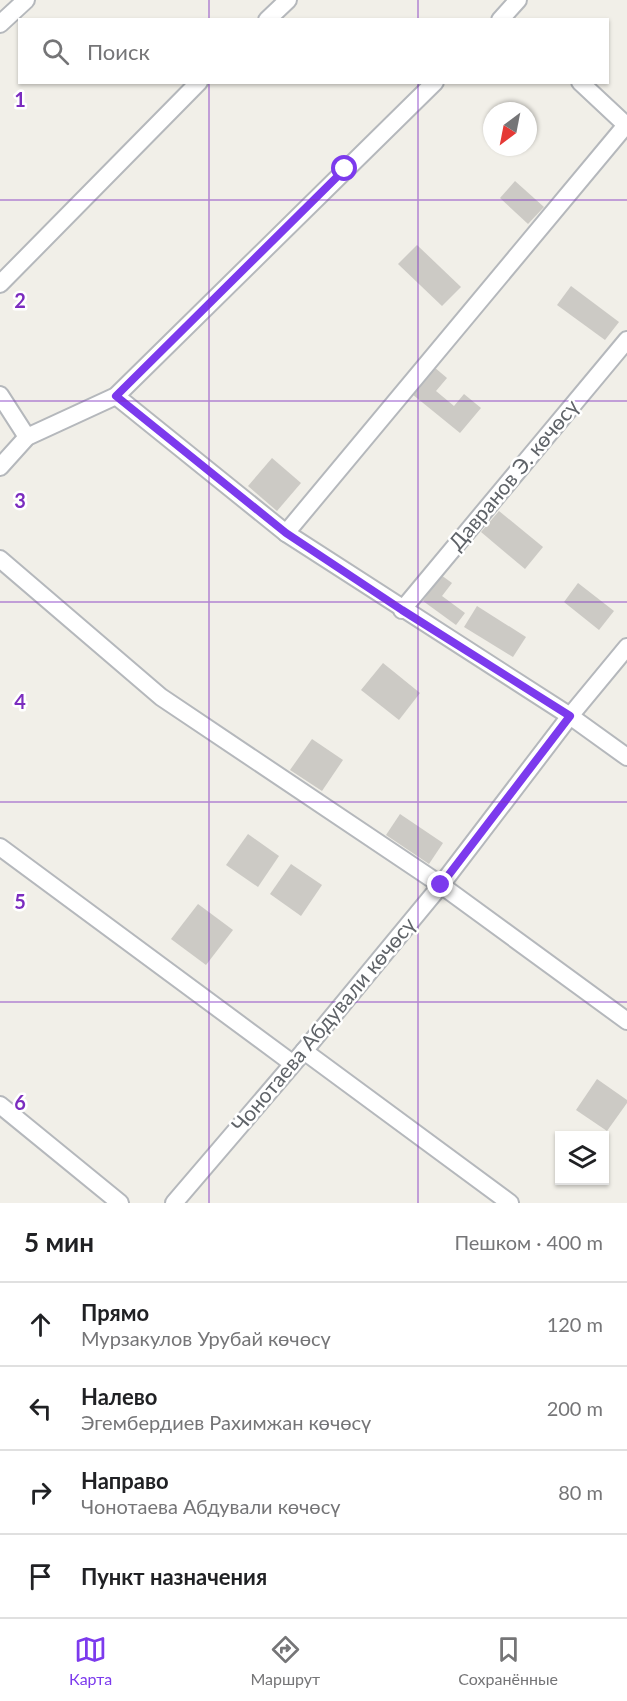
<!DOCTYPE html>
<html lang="ru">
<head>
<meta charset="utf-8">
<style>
  body { margin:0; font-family:Lato,sans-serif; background:#f2f2f2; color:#202124 }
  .controls { position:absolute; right:18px; bottom:18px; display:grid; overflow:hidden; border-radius:0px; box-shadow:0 2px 4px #0004 }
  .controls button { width:54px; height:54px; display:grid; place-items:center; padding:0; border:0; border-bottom:2px solid #e0e0e0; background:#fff; color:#202124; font:30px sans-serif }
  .compass { position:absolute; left:483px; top:102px; width:54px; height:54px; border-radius:50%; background:#fff; box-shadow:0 2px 4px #0004; rotate:212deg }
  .stop { position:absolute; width:18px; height:18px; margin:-14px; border:4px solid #7c3aed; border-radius:50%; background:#fff }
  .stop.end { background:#7c3aed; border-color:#fff; box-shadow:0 2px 6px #0008 }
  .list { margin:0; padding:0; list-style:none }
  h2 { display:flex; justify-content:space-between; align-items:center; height:78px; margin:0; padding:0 24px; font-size:26px }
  h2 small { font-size:20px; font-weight:400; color:#757577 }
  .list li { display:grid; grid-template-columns:39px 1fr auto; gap:18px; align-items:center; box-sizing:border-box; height:84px; padding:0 24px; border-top:2px solid #e0e0e0 }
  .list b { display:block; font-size:22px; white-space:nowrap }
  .list p { margin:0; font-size:20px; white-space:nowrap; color:#757577 }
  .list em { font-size:20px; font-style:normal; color:#757577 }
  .icon { flex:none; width:33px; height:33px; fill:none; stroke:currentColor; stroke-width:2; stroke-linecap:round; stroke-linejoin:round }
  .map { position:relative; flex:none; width:627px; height:1203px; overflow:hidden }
  .search { position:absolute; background:#fff; box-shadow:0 2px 4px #0004; left:18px; right:18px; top:18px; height:66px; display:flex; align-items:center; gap:15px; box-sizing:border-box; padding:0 21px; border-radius:0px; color:#757577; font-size:22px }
  .sheet { height:414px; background:#fff }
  nav { display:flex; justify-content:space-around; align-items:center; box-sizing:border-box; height:84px; border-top:2px solid #e0e0e0; background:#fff; font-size:16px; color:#757577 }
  nav a { display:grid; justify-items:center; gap:3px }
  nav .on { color:#7c3aed }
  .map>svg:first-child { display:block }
  .building { fill:#cccac5 }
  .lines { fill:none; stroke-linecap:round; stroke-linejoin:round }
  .street-casing { stroke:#b5b8bc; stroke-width:20 }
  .street { stroke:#fff; stroke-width:16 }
  .route { stroke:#7c3aed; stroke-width:8 }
  .grid { fill:none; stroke:#7b2cbf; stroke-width:1.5; stroke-opacity:0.55 }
  .labels { text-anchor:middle; stroke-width:5; stroke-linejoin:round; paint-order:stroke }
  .street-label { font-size:21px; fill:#5f6368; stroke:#fff }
  .grid-label { font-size:20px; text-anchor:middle; font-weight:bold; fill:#7b2cbf; stroke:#fff; stroke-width:5; stroke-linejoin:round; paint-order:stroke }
</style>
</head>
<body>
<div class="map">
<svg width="627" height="1203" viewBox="0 0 627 1203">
  <rect width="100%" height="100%" fill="#f1efe8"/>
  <!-- building -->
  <g class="building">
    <path d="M515 181 544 207 528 224 500 198Z"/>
    <path d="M417 245 461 287 442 306 398 264Z"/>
    <path d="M571 286 619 322 605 340 557 305Z"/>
    <path d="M434 367 447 378 436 391 454 406 464 394 481 408 460 433 412 394Z"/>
    <path d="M272 458 301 483 277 511 248 486Z"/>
    <path d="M499 511 543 547 525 569 481 532Z"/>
    <path d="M441 575 452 583 442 596 465 613 456 625 423 601Z"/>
    <path d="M578 583 614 611 599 630 564 602Z"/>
    <path d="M477 606 526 637 513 657 464 627Z"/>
    <path d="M383 663 420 693 399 720 361 690Z"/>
    <path d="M312 739 343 760 322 791 290 770Z"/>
    <path d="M400 814 443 843 429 864 386 835Z"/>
    <path d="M248 834 279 856 258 887 226 865Z"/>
    <path d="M291 864 322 885 301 916 270 894Z"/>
    <path d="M198 904 233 930 206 965 171 939Z"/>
    <path d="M597 1079 627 1100V1103L607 1131 576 1110Z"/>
  </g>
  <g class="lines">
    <!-- street casing -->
    <g class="street-casing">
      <g id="street">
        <path d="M267 20 288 0"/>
        <path d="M500 20 518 0"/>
        <path d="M0 24 26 0"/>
        <path d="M580 82 627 126"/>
        <path d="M0 284 199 82"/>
        <path d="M0 395 27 437"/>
        <path d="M116 396 286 533 570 716 627 757"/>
        <path d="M0 467 27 437 116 396 435 82"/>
        <path d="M286 533 626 125"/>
        <path d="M0 559 161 697 441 885 627 1021"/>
        <path d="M402 610 627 340"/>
        <path d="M0 847 292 1063"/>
        <path d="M304 1051 510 1203"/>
        <path d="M0 1105 120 1203"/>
        <path d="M174 1203 304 1051 441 885 570 716 627 647"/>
      </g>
    </g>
    <!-- street -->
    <use href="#street" class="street"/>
  </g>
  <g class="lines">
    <!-- route -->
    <path class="route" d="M345 169 116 396 286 533 402 610 570 716 441 885"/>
  </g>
  <!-- grid -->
  <path class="grid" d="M209 0V20M418 0V20M209 82V1203M418 82V1203M0 200H627M0 401H627M0 602H627M0 802H627M0 1002H627"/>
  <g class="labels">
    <!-- street labels -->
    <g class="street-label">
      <text transform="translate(514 475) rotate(-50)" y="7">Давранов Э. көчөсү</text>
      <text transform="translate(324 1025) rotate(-50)" y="7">Чонотаева Абдували көчөсү</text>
    </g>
  </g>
  <g class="grid-label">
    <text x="20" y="107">1</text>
    <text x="20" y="308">2</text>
    <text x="20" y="508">3</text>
    <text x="20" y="709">4</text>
    <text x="20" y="909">5</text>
    <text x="20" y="1110">6</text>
  </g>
</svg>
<div class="controls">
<button><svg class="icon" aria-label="layers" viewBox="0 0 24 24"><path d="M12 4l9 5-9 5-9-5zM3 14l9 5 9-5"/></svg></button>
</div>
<svg class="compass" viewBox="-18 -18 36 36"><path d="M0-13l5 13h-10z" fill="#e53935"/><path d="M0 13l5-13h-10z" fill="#757577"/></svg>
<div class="stop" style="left:345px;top:169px"></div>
<div class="stop end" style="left:441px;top:885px"></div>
<div class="search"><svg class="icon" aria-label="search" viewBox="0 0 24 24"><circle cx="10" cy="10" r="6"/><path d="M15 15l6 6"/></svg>Поиск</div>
</div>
<section class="sheet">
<h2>5 мин<small>Пешком · 400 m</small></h2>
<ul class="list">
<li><svg class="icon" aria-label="ahead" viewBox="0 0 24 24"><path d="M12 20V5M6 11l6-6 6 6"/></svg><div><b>Прямо</b><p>Мурзакулов Урубай көчөсү</p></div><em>120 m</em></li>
<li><svg class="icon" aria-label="left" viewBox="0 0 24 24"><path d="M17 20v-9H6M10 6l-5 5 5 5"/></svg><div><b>Налево</b><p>Эгембердиев Рахимжан көчөсү</p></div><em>200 m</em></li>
<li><svg class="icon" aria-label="right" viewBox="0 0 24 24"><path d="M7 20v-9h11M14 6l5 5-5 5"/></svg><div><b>Направо</b><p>Чонотаева Абдували көчөсү</p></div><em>80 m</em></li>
<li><svg class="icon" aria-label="arrive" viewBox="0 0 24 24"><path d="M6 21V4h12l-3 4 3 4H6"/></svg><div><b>Пункт назначения</b></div></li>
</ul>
</section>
<nav>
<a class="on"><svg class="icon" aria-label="map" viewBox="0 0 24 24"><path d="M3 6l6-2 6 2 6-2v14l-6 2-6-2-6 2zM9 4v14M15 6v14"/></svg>Карта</a>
<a><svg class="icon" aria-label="directions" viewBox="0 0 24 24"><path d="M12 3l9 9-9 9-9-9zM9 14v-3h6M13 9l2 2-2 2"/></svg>Маршрут</a>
<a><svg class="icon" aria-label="saved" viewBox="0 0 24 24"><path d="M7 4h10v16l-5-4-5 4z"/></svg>Сохранённые</a>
</nav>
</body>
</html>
